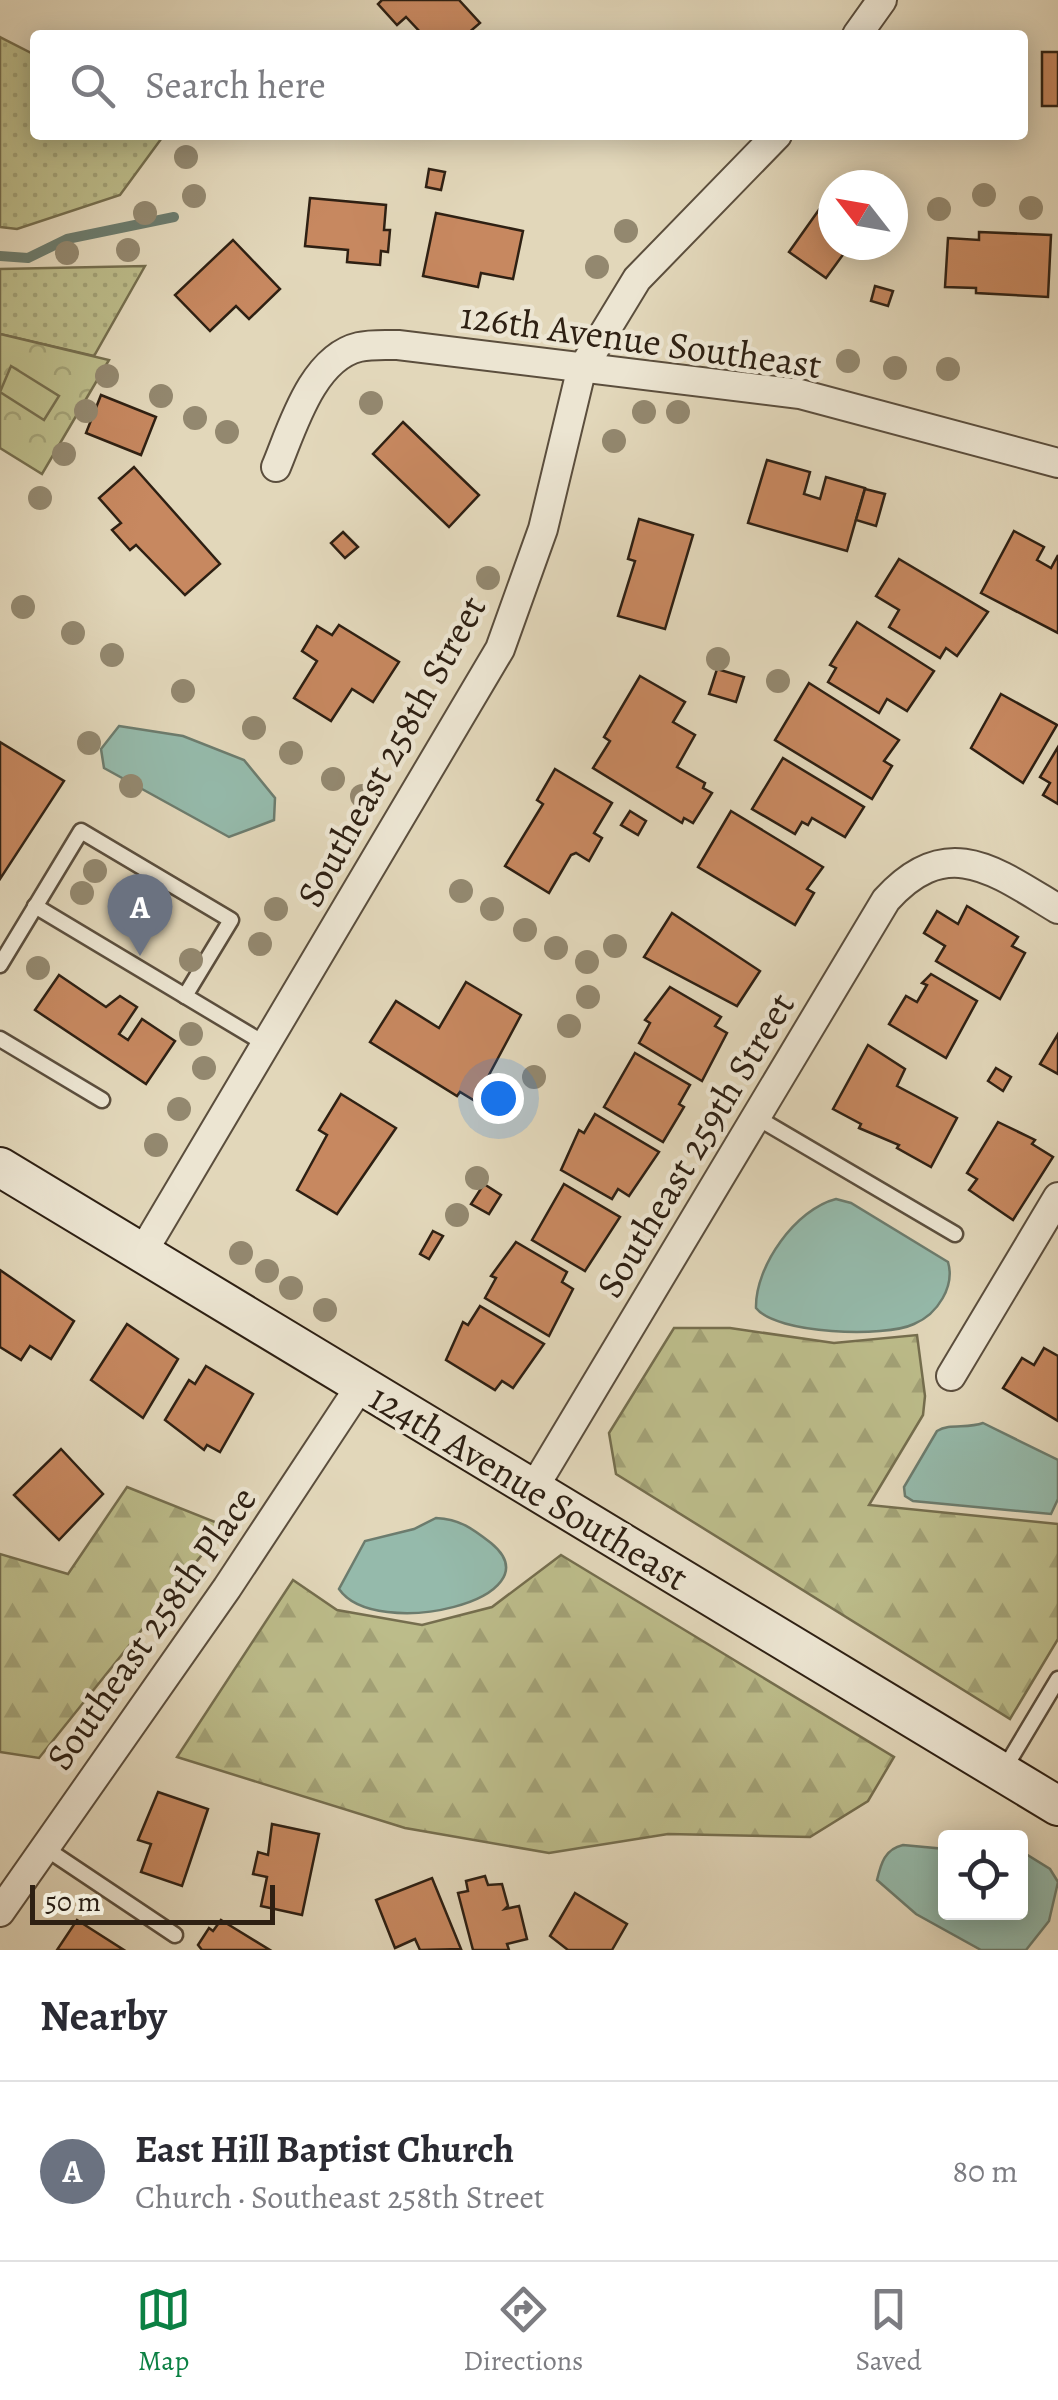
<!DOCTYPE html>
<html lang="en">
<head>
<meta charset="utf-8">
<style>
  body { margin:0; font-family:Alegreya,serif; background:#f2f2f3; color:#2b2b33 }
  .controls { position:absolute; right:30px; bottom:30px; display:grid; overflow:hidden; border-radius:10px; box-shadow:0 5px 25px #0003 }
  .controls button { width:90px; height:90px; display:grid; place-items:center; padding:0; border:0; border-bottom:2px solid #e1e1e2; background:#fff; color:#2b2b33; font:50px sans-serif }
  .compass { position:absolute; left:818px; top:170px; width:90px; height:90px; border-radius:50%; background:#fff; box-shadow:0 5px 25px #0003; rotate:301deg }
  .scale { position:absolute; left:30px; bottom:25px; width:245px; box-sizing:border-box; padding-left:10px; border:5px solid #2e2013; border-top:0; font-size:28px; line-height:35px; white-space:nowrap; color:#2e2013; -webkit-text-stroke:8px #ece5d2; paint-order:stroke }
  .you { position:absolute; left:498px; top:1098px; width:35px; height:35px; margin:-25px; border:8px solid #fff; border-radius:50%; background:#1a73e8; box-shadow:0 0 0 15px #1a73e833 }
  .badge { display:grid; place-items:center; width:65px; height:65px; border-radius:50%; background:#0b8043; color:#fff; font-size:32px; font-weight:700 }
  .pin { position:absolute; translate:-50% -82px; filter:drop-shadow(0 2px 5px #0008) }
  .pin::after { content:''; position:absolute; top:52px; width:35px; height:30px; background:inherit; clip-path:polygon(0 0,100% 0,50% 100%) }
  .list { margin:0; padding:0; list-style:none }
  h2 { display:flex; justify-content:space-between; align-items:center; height:130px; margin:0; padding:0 40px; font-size:42px }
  h2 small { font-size:32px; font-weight:400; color:#7c7c81 }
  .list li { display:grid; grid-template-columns:65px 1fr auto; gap:30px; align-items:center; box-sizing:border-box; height:180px; padding:0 40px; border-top:2px solid #e1e1e2 }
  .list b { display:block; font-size:38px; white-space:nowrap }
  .list p { margin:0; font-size:32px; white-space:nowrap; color:#7c7c81 }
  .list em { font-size:32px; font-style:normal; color:#7c7c81 }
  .icon { flex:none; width:55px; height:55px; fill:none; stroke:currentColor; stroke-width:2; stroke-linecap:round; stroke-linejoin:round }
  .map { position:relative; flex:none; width:1058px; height:1950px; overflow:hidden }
  .search { position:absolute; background:#fff; box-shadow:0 5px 25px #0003; left:30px; right:30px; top:30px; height:110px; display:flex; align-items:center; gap:25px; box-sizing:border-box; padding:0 35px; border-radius:10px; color:#7c7c81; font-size:38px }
  .sheet { height:310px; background:#fff }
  nav { display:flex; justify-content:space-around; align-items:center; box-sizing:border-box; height:140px; border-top:2px solid #e1e1e2; background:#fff; font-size:28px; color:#7c7c81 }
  nav a { display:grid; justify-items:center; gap:5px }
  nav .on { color:#0b8043 }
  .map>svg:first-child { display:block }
  .grass { fill:url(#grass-dots); stroke:#756e4e; stroke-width:2.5 }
  .forest { fill:url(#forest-firs); stroke:#756e4e; stroke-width:2.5 }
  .park { fill:url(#park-crowns); stroke:#756e4e; stroke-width:2.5 }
  .garden { fill:#bcbc8a; stroke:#756e4e; stroke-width:2.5 }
  .water { fill:#95baab; stroke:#6c7c6e; stroke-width:2.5 }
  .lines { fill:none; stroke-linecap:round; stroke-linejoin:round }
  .stream { stroke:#6c7c6e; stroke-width:10 }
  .building { fill:#c78860; stroke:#2e2013; stroke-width:2.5 }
  .lane-casing { stroke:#5b4e3d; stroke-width:19 }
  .street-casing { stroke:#5b4e3d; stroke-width:32 }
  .secondary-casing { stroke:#2e2013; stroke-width:42 }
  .lane { stroke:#ece5d2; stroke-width:14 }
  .street { stroke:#ece5d2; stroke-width:28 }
  .secondary { stroke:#ece5d2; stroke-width:38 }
  .tree { fill:#93886f }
  .labels { text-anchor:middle; stroke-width:9; stroke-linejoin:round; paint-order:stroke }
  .street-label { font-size:38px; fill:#2e2013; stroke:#ece5d2 }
</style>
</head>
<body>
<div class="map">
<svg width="1058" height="1950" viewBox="0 0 1058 1950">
  <defs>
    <pattern id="grass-dots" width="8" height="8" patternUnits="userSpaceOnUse" patternTransform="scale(2.5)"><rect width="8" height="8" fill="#bcbc8a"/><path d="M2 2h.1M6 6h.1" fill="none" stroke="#a2a176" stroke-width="1.8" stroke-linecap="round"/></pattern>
    <pattern id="forest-firs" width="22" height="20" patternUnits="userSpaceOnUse" patternTransform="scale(2.5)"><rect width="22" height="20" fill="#bcbc8a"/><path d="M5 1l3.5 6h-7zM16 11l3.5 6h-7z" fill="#a2a176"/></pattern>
    <pattern id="park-crowns" width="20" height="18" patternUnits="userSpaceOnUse" patternTransform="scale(2.5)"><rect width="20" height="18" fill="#bcbc8a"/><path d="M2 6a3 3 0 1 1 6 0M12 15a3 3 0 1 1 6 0" fill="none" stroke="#a2a176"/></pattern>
  </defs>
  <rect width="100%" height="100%" fill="#e2d7ba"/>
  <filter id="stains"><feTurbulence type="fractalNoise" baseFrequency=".002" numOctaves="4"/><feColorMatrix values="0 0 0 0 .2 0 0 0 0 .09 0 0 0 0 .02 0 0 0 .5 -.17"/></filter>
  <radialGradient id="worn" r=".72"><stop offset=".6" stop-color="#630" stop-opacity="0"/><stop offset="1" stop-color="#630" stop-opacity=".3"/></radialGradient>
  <!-- grass -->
  <g class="grass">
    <path d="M0 37 35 55V135H164L120 195 17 229 0 227Z"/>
    <path d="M145 266 94 356 0 334V269Z"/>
  </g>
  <!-- forest -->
  <g class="forest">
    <path d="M674 1328H730L834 1343 917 1335 925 1396 923 1415 869 1505 1058 1524V1639L1010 1719 616 1474 609 1433Z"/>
    <path d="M127 1487 225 1526 39 1758 0 1752V1554L68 1574Z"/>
    <path d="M561 1555 894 1757 868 1801 810 1837 668 1834 549 1853 405 1828 177 1757 293 1580 337 1610 422 1625 492 1607Z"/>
  </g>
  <!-- park -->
  <path class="park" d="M0 334 109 360 42 474 0 448Z"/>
  <!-- garden -->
  <path class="garden" d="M11 366 59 396 44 420 0 392Z"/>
  <!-- water -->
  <g class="water">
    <path d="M119 726 183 736 244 760 275 798 274 820 229 837 104 768 101 749Z"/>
    <path d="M836 1199 851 1203 948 1262C955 1286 938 1314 914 1324 885 1338 776 1334 756 1308 755 1266 796 1209 836 1199Z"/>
    <path d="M983 1423 1058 1460V1499L1051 1514 913 1501 905 1496 904 1487 937 1431C950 1423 967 1429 983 1423Z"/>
    <path d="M436 1518C460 1519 473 1529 491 1543 559 1599 375 1642 339 1589L365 1541 414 1529Z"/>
    <path d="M903 1845 945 1849 946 1912H1020L1021 1851 1050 1869 1058 1882 1049 1921 1026 1950H981L916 1914 877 1880C881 1863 885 1849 903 1845Z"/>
  </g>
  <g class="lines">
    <!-- stream -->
    <path class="stream" d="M0 256 28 258 67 239 174 217"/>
  </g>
  <!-- building -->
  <g class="building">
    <path d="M382 0H459L480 23 466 35H423L406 17 397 25 378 4Z"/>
    <rect x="1042" y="52" width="16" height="54"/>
    <path d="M429 169 445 172 441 190 426 187Z"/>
    <path d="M833 190V245H850L826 278 789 252Z"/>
    <path d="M310 198 386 205 384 230H390L388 252 381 251 380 265 347 262 348 250 305 246Z"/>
    <path d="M436 213 523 231 513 279 481 273 478 287 423 276Z"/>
    <path d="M979 232 1051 235 1048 297 976 293V288L945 287 948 238 979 240Z"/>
    <path d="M233 240 280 289 249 319 236 306 210 331 175 295Z"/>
    <path d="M875 286 893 291 888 306 871 301Z"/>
    <path d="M101 395 156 417 141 455 86 433Z"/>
    <path d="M403 422 479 495 449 527 373 454Z"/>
    <path d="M767 460 810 472 804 494 820 499 826 477 865 488 847 551 748 523Z"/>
    <path d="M134 467 220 564 185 595 136 545 130 550 112 530 121 523 99 498Z"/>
    <path d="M865 489 885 494 876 526 856 520Z"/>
    <path d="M639 519 693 535 665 629 618 616 635 561 628 559Z"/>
    <path d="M1014 531 1044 547 1037 560 1051 568 1058 555V633L981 593Z"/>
    <path d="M343 532 358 547 345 558 331 543Z"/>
    <path d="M899 559 988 612 957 656 946 648 940 658 889 627 899 610 876 596Z"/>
    <path d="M857 622 934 671 907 711 887 699 879 713 828 682 836 668 830 665Z"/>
    <path d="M339 625 399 662 373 702 352 689 331 721 294 698 317 661 302 651 317 626 332 635Z"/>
    <path d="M717 669 744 677 736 702 709 694Z"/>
    <path d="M640 676 685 702 673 722 695 735 677 767 705 783 703 788 712 793 693 823 684 818 682 823 593 768 610 741 604 737Z"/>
    <path d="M809 683 899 740 884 761 892 766 872 799 775 740Z"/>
    <path d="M1001 694 1057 725 1023 783 971 748Z"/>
    <path d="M0 742 64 781 0 879Z"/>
    <path d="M1058 747V804L1043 795 1050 783 1040 777Z"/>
    <path d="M783 758 864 807 845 837 812 818 808 825 802 822 795 834 752 809Z"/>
    <path d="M555 769 612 803 594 833 602 838 589 861 576 853 571 855 549 893 505 866 543 804 537 800Z"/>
    <path d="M630 811 646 821 638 835 621 825Z"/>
    <path d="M731 811 823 867 807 889 814 893 795 925 698 867Z"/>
    <path d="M967 906 1018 937 1012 946 1025 953 1000 999 936 961 945 946 924 933 937 911 958 924Z"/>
    <path d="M672 913 760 971 737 1006 644 957Z"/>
    <path d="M931 974 977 1001 946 1058 889 1024 906 996 917 1002 927 985 922 983Z"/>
    <path d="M59 975 106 1007 120 996 137 1007 119 1034 128 1040 142 1019 175 1041 146 1084 35 1010Z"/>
    <path d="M466 982 521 1015 475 1101 460 1092 457 1096 370 1042 396 1001 439 1028Z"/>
    <path d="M670 987 721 1017 715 1026 727 1033 702 1081 639 1043 650 1023 645 1020Z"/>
    <path d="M1058 1034V1074L1040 1064Z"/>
    <path d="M868 1045 905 1069 897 1086 957 1118 931 1167 897 1148 899 1145 859 1128 861 1124 833 1109Z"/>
    <path d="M635 1053 690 1085 679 1104 684 1107 663 1142 604 1107Z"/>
    <path d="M996 1068 1011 1077 1003 1091 988 1081Z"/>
    <path d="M341 1094 396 1128 337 1214 297 1190 327 1135 319 1130Z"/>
    <path d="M595 1114 659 1152 629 1196 618 1189 612 1199 561 1170 579 1130 584 1133Z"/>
    <path d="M998 1122 1035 1140 1032 1144 1053 1157 1013 1220 969 1190 977 1179 967 1173Z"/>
    <path d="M484 1184 501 1195 489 1214 471 1204Z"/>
    <path d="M564 1184 620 1217 585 1271 532 1240Z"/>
    <path d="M433 1231 443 1236 429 1259 420 1254Z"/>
    <path d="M516 1242 567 1272 562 1282 573 1289 549 1336 485 1298 496 1278 491 1276Z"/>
    <path d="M0 1270 74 1321 51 1359 30 1346 21 1360 0 1347Z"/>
    <path d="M480 1306 544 1344 513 1388 502 1381 495 1390 446 1360 463 1322 468 1325Z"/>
    <path d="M127 1324 178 1359 143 1418 91 1380Z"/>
    <path d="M1044 1348 1058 1356V1421L1003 1388 1022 1358 1034 1365Z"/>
    <path d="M206 1366 253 1394 220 1452 207 1445 204 1450 165 1420 189 1380 195 1384Z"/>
    <path d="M61 1449 103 1494 59 1540 14 1495Z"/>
    <path d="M158 1792 208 1809 182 1886 141 1872 151 1844 138 1840Z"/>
    <path d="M272 1824 319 1834 302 1915 261 1906 267 1877 253 1874 258 1852 268 1855Z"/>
    <path d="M485 1876 488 1885 502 1884 508 1906 505 1909 519 1906 527 1939 507 1944 509 1950H473L458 1893 468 1891 466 1881Z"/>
    <path d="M432 1878 461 1949 420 1950 415 1939 395 1948 376 1900Z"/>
    <path d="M575 1893 627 1924 612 1950H568L550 1936Z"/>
    <path d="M77 1920 124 1950H57Z"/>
    <path d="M221 1920 270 1950H202L198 1945 209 1928 213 1931Z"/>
  </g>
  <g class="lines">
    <!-- lane casing -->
    <g class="lane-casing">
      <g id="lane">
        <path d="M35 906 267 1045"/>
        <path d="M0 965 81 831 231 920 185 996"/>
        <path d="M0 1039 102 1100"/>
        <path d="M756 1117 955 1234"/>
        <path d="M1003 1771 1058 1679"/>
        <path d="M45 1848 175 1935"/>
      </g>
    </g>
    <!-- street casing -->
    <g class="street-casing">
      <g id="street">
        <path d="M857 35 882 0"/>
        <path d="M276 467C292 429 312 358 359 347 371 344 386 345 398 345L800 394 1058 463"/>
        <path d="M142 1253 500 649 543 529 581 371 637 279 777 135"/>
        <path d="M951 1376 1058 1197"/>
        <path d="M533 1489 886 900C947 832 995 871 1058 909"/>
        <path d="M0 1912 227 1588 361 1385"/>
      </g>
    </g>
    <!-- secondary casing -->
    <g class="secondary-casing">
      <path id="secondary" d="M0 1167 1058 1806"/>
    </g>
    <!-- lane -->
    <use href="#lane" class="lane"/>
    <!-- street -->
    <use href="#street" class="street"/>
    <!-- secondary -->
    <use href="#secondary" class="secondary"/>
  </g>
  <!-- trees -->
  <g class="tree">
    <circle cx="186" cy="157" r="12"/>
    <circle cx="984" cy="195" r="12"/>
    <circle cx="194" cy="196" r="12"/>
    <circle cx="1031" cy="208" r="12"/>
    <circle cx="939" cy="209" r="12"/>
    <circle cx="145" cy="213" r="12"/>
    <circle cx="626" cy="231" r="12"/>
    <circle cx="128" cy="250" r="12"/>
    <circle cx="67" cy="253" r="12"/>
    <circle cx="597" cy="267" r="12"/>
    <circle cx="848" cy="361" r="12"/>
    <circle cx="895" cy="368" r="12"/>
    <circle cx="948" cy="369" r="12"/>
    <circle cx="107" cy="376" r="12"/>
    <circle cx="161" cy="396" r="12"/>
    <circle cx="371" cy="403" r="12"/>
    <circle cx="86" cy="411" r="12"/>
    <circle cx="644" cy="412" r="12"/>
    <circle cx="678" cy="412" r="12"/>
    <circle cx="195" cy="418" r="12"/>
    <circle cx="227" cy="432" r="12"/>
    <circle cx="614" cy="441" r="12"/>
    <circle cx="64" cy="454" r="12"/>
    <circle cx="40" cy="498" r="12"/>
    <circle cx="488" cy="578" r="12"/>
    <circle cx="23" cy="607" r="12"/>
    <circle cx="73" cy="633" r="12"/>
    <circle cx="112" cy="655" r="12"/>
    <circle cx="718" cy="659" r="12"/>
    <circle cx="778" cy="681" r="12"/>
    <circle cx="183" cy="691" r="12"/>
    <circle cx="254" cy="728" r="12"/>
    <circle cx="89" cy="743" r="12"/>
    <circle cx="291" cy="753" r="12"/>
    <circle cx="333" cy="779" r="12"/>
    <circle cx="131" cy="786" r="12"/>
    <circle cx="362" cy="796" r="12"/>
    <circle cx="95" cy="871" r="12"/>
    <circle cx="461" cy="891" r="12"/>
    <circle cx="82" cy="893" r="12"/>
    <circle cx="276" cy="909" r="12"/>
    <circle cx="492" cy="909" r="12"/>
    <circle cx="525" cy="930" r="12"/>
    <circle cx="260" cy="944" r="12"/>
    <circle cx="615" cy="946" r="12"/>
    <circle cx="556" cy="948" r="12"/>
    <circle cx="191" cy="960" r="12"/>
    <circle cx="587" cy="962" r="12"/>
    <circle cx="38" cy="968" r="12"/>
    <circle cx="588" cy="997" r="12"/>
    <circle cx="569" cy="1026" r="12"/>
    <circle cx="191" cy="1034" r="12"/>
    <circle cx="204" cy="1068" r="12"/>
    <circle cx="534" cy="1077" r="12"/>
    <circle cx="179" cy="1109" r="12"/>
    <circle cx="156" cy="1145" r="12"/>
    <circle cx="477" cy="1178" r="12"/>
    <circle cx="457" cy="1215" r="12"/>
    <circle cx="241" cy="1253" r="12"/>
    <circle cx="267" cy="1271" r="12"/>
    <circle cx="291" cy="1288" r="12"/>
    <circle cx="325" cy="1310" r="12"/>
  </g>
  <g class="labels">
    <!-- street labels -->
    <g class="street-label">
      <text transform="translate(641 340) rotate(8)" y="13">126th Avenue Southeast</text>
      <text transform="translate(391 751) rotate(-61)" y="13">Southeast 258th Street</text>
      <text transform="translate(695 1145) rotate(-59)" y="13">Southeast 259th Street</text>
      <text transform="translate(529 1487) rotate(31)" y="13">124th Avenue Southeast</text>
      <text transform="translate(151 1628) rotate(-55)" y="13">Southeast 258th Place</text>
    </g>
  </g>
  <rect width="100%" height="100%" filter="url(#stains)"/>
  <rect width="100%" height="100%" fill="url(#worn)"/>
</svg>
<div class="controls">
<button><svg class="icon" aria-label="locate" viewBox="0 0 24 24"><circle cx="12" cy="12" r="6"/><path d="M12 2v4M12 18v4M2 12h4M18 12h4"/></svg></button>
</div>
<svg class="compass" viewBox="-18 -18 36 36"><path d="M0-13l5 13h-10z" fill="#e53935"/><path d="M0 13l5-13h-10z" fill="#7c7c81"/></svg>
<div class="scale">50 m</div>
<div class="you"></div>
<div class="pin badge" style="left:140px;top:956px;background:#6b7280">A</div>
<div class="search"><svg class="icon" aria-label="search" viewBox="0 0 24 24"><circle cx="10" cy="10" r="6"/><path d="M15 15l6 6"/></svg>Search here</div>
</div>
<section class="sheet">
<h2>Nearby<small></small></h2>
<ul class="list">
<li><span class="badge" style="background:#6b7280">A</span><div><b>East Hill Baptist Church</b><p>Church · Southeast 258th Street</p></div><em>80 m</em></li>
</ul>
</section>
<nav>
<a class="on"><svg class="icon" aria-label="map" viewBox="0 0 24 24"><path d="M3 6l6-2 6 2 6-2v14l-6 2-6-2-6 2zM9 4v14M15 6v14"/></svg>Map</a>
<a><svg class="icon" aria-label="directions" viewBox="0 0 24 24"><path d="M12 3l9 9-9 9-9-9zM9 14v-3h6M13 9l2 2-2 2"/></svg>Directions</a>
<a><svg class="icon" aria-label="saved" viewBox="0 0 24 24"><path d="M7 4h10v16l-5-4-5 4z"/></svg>Saved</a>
</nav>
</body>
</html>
